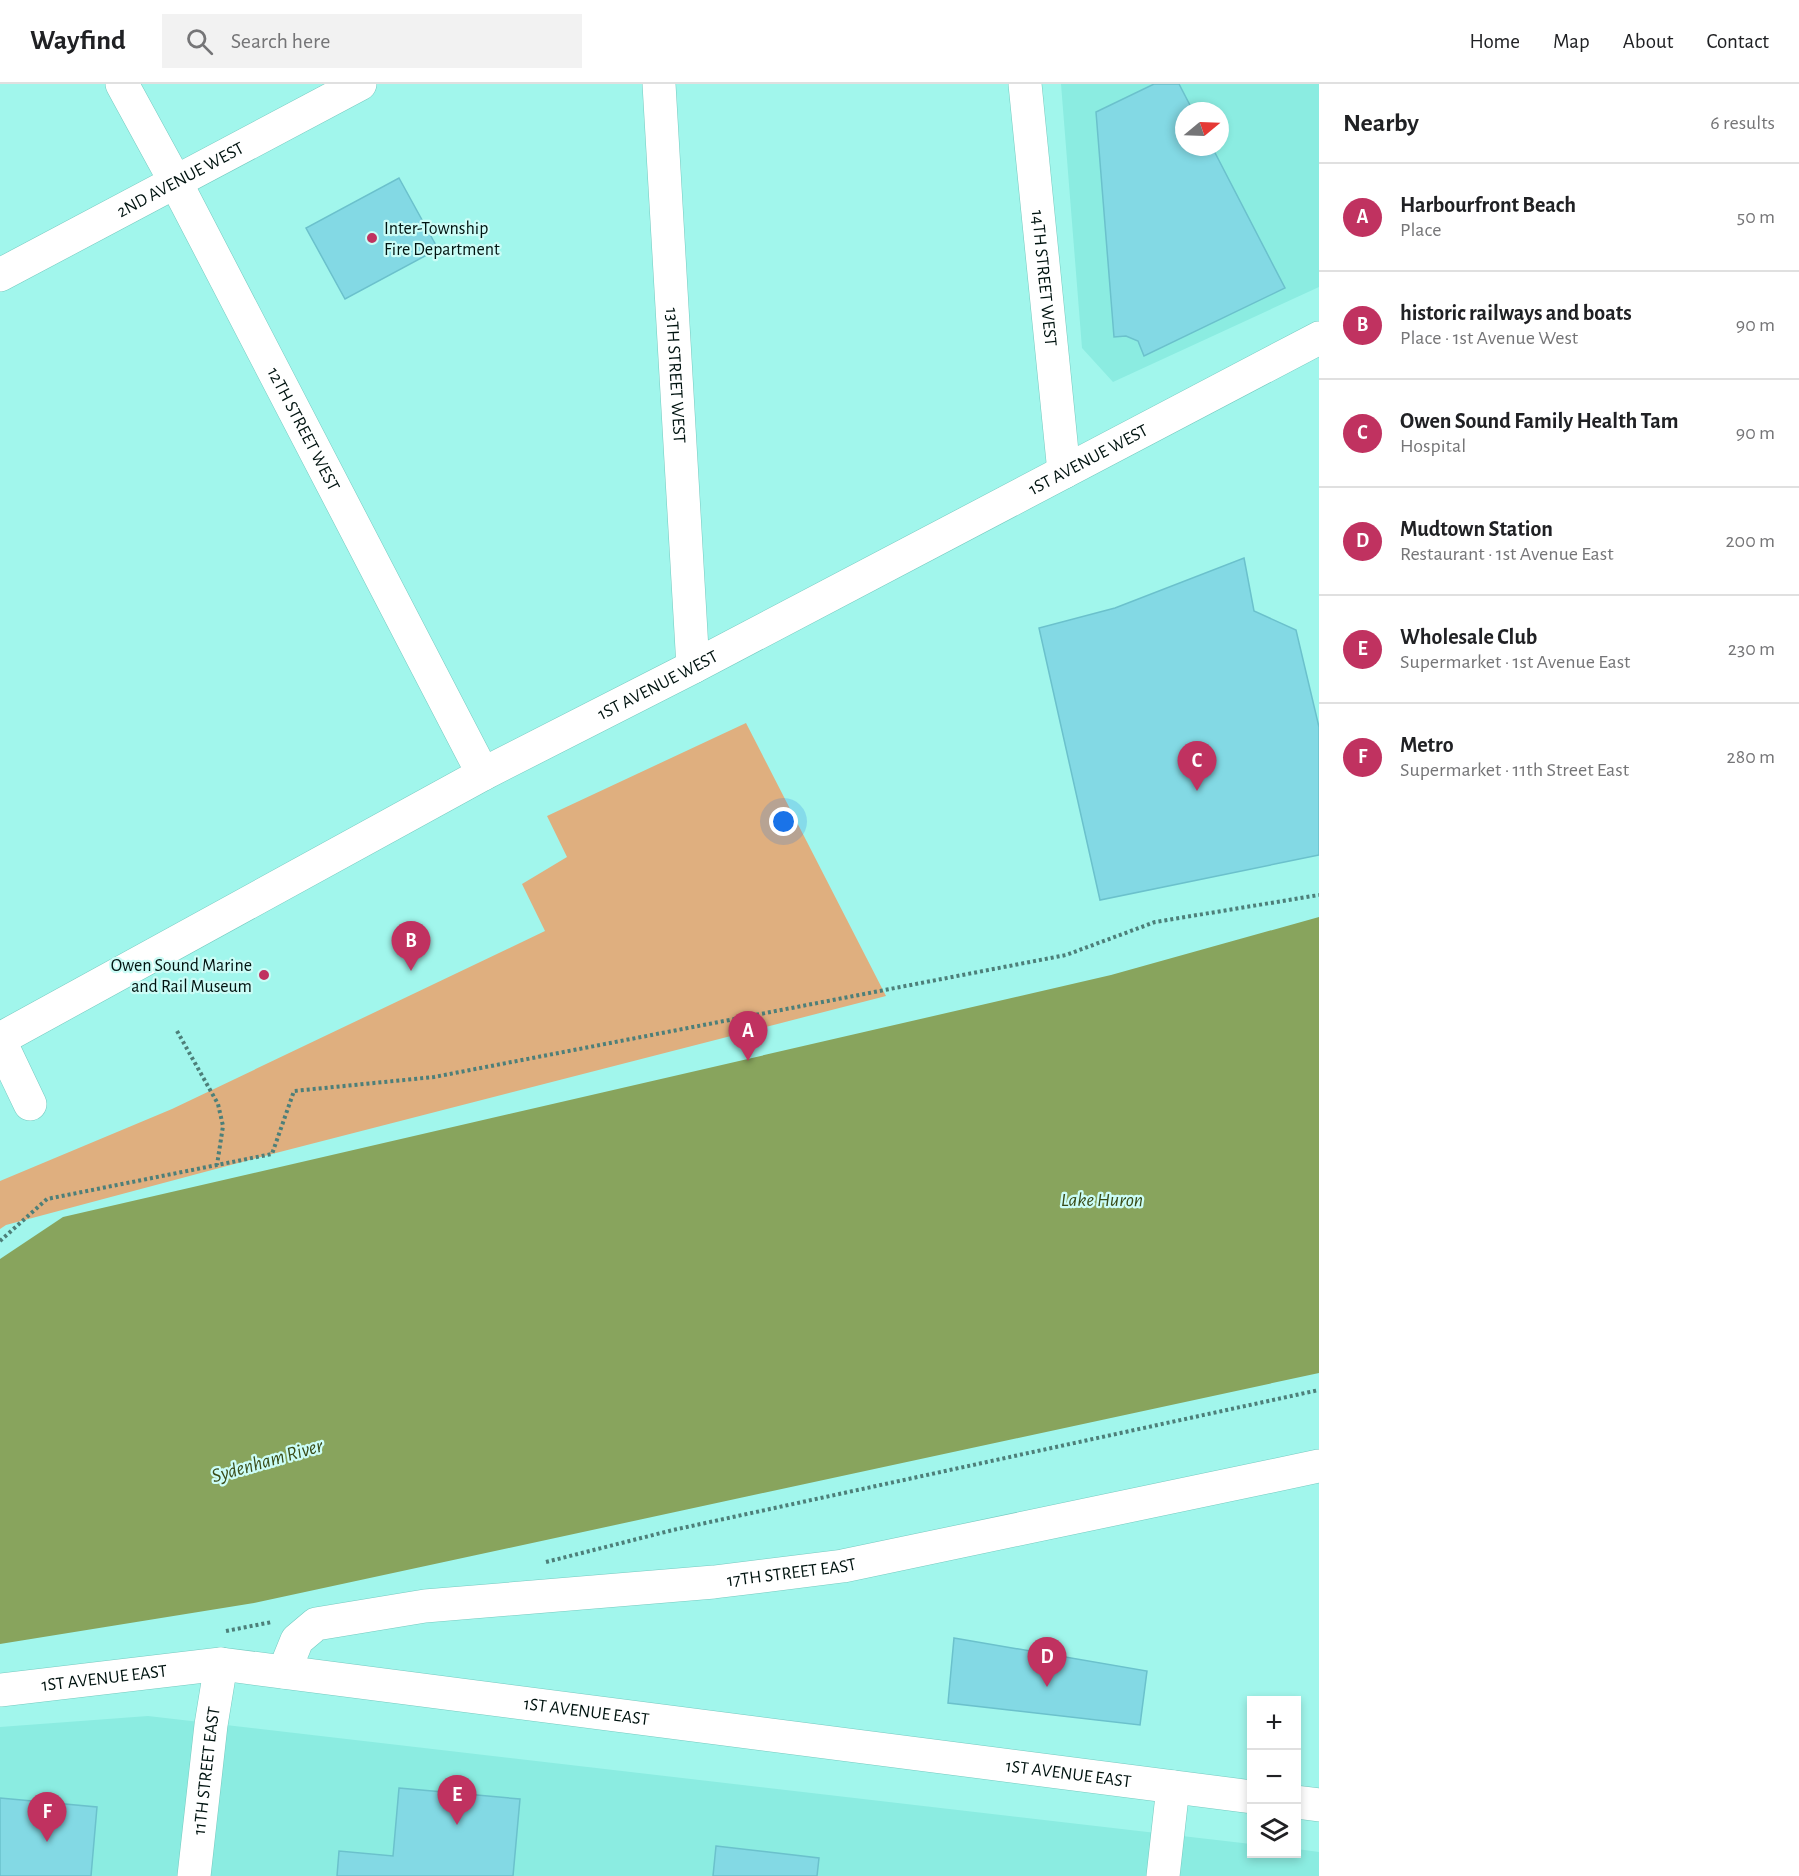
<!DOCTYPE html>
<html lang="en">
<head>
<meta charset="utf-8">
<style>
  body { margin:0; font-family:"Alegreya Sans",sans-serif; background:#f2f2f2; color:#202124 }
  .controls { position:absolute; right:18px; bottom:18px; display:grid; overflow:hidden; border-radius:0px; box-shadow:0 3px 9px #0003 }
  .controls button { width:54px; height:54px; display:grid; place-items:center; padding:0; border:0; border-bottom:2px solid #e0e0e0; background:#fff; color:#202124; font:30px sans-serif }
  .compass { position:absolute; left:1175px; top:18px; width:54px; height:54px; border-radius:50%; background:#fff; box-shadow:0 3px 9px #0003; rotate:71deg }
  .you { position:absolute; left:784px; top:738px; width:21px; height:21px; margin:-15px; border:4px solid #fff; border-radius:50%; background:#1a73e8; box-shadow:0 0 0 9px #1a73e833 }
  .badge { display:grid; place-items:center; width:39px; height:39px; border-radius:50%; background:#c03260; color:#fff; font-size:20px; font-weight:700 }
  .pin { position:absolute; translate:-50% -50px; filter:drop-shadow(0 2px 3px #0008) }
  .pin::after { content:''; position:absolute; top:32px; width:21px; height:18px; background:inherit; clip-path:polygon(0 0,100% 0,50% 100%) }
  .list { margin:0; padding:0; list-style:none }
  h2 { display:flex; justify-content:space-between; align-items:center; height:78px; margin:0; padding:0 24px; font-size:26px }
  h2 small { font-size:20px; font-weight:400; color:#757577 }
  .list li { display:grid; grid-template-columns:39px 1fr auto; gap:18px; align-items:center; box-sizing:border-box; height:108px; padding:0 24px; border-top:2px solid #e0e0e0 }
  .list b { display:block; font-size:22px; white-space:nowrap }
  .list p { margin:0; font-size:20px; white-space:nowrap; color:#757577 }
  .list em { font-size:20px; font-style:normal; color:#757577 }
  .icon { flex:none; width:33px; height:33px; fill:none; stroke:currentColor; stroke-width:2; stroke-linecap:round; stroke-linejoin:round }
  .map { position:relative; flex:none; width:1319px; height:1792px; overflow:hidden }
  header { display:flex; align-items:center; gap:36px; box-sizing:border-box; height:84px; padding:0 30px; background:#fff; border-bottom:2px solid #e0e0e0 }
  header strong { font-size:28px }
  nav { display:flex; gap:33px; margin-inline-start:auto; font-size:21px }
  .search { width:420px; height:54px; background:#f2f2f2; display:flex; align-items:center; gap:15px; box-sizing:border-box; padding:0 21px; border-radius:0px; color:#757577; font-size:22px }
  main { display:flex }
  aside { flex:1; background:#fff }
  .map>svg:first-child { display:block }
  .built { fill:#8bece1; fill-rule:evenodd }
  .green { fill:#dfaf7f }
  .water { fill:#88a45d }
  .building { fill:#83d9e4; stroke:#6bc1cc; stroke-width:1.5 }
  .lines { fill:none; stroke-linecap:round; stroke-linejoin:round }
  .minor-casing { stroke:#75cac0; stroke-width:34 }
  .major-casing { stroke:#75cac0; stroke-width:34 }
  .path { stroke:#4d7f79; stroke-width:4; stroke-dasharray:3 3; stroke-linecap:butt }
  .minor { stroke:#fff; stroke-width:33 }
  .major { stroke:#fff; stroke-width:33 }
  .poi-dot { fill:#c03260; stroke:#cbfcf6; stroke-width:2 }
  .labels { text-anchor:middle; stroke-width:4.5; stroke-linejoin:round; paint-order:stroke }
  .street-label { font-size:18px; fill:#001310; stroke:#cbfcf6 }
  .poi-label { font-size:18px; fill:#001310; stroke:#cbfcf6; text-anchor:start }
  .water-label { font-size:20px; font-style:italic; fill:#394b17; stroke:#cbfcf6 }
</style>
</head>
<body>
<header>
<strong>Wayfind</strong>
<div class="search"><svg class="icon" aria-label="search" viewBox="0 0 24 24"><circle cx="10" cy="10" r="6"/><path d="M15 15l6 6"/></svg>Search here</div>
<nav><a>Home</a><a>Map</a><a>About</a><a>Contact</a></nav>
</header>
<main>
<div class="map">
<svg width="1319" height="1792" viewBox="0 0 1319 1792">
  <rect width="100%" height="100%" fill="#a1f6ec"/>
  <!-- built -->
  <g class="built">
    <path d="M1061 0H1319V203L1113 298 1082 264ZM1184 27H1220V63H1184Z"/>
    <path d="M148 1632 1251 1760 1252 1770H1296L1297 1765 1319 1768V1792H0V1643Z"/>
  </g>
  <!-- green -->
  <path class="green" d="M746 639 886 912 272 1070 6 1141 0 1145V1097L172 1025 545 847 522 800 567 773 547 732Z"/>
  <!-- water -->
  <path class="water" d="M1319 833V1289L254 1519 0 1560V1175L63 1133 1111 891Z"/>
  <!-- building -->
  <g class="building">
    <path d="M1154 0H1179L1193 27H1184V63H1212L1285 204 1144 272 1138 257 1126 252 1114 253 1096 28Z"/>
    <path d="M399 94 438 165 345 215 306 144Z"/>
    <path d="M1244 474 1254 527 1296 546 1319 643V771L1100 816 1039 544 1115 524Z"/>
    <path d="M954 1554 1147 1587 1140 1641 948 1619Z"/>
    <path d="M399 1704 520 1715 513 1792H337L339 1767 393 1772Z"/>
    <path d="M0 1714 97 1723 91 1792H0Z"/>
    <path d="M716 1762 819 1774 817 1792H713Z"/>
  </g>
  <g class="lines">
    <!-- minor casing -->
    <g class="minor-casing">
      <g id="minor">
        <path id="s1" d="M122 0 175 97 483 690"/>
        <path id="s2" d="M659 0 693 583"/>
        <path id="s3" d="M1025 0 1064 388"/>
        <path id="s4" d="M0 955 483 690 693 583 1319 254"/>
        <path d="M0 957 30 1020"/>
        <path id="s5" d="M284 1588 297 1556 316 1540 425 1522 714 1498 843 1482 1319 1382"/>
        <path id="s6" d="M0 1606 221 1580 1252 1713"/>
        <path d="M1296 1718 1319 1721"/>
        <path id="s7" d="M194 1792 211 1641 221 1580"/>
        <path d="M1163 1792 1173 1703"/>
      </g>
    </g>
    <!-- major casing -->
    <g class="major-casing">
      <g id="major">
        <path id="s8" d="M0 191 360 0"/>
      </g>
    </g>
    <!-- path -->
    <g class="path">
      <path d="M177 947 218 1020 223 1042 217 1081"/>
      <path d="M0 1157 47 1115 272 1070 294 1007 434 993 1066 871 1155 838 1319 811"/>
      <path d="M546 1478 673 1446 1319 1306"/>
      <path d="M226 1547 272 1538"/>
    </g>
    <!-- minor -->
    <use href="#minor" class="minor"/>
    <!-- major -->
    <use href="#major" class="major"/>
  </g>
  <!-- markers -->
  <g class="poi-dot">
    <circle cx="372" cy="154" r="6"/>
    <circle cx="264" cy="891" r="6"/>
  </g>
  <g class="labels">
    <!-- street labels -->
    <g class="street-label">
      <text dy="6" stroke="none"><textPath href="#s8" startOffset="204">2ND AVENUE WEST</textPath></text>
      <text dy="6" stroke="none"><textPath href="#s3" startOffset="195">14TH STREET WEST</textPath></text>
      <text dy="6" stroke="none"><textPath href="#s2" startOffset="292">13TH STREET WEST</textPath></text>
      <text dy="6" stroke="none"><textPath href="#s1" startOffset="390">12TH STREET WEST</textPath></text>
      <text dy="6" stroke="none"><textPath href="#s4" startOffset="1233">1ST AVENUE WEST</textPath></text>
      <text dy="6" stroke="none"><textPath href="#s4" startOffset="747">1ST AVENUE WEST</textPath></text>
      <text dy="6" stroke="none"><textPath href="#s5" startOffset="538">17TH STREET EAST</textPath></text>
      <text dy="6" stroke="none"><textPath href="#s6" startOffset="105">1ST AVENUE EAST</textPath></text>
      <text dy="6" stroke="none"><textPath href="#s6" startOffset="591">1ST AVENUE EAST</textPath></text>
      <text dy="6" stroke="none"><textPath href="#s7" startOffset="106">11TH STREET EAST</textPath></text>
      <text dy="6" stroke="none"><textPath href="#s6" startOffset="1077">1ST AVENUE EAST</textPath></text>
    </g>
    <!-- poi labels -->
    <g class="poi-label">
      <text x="384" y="150">Inter-Township<tspan x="384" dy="21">Fire Department</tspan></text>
      <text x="252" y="887" text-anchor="end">Owen Sound Marine<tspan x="252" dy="21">and Rail Museum</tspan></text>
    </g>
    <!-- water labels -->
    <g class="water-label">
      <text x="1102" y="1122">Lake Huron</text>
      <text transform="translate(267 1376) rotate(-16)" y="7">Sydenham River</text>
    </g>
  </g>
</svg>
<div class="controls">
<button>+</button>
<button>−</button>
<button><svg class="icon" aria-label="layers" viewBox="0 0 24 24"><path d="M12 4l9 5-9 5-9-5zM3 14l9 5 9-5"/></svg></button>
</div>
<svg class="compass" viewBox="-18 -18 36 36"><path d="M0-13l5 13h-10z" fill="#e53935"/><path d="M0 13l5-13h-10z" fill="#757577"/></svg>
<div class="you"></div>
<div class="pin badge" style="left:748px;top:977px">A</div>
<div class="pin badge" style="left:411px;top:887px">B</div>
<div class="pin badge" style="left:1197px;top:707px">C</div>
<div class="pin badge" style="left:1047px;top:1603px">D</div>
<div class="pin badge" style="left:457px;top:1741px">E</div>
<div class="pin badge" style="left:47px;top:1758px">F</div>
</div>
<aside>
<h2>Nearby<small>6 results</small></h2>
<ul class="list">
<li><span class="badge">A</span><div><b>Harbourfront Beach</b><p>Place</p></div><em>50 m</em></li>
<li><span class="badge">B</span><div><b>historic railways and boats</b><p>Place · 1st Avenue West</p></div><em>90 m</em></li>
<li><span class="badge">C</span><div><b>Owen Sound Family Health Tam</b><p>Hospital</p></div><em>90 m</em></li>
<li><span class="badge">D</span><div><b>Mudtown Station</b><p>Restaurant · 1st Avenue East</p></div><em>200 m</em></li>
<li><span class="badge">E</span><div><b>Wholesale Club</b><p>Supermarket · 1st Avenue East</p></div><em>230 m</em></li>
<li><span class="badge">F</span><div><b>Metro</b><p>Supermarket · 11th Street East</p></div><em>280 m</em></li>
</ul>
</aside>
</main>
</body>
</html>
